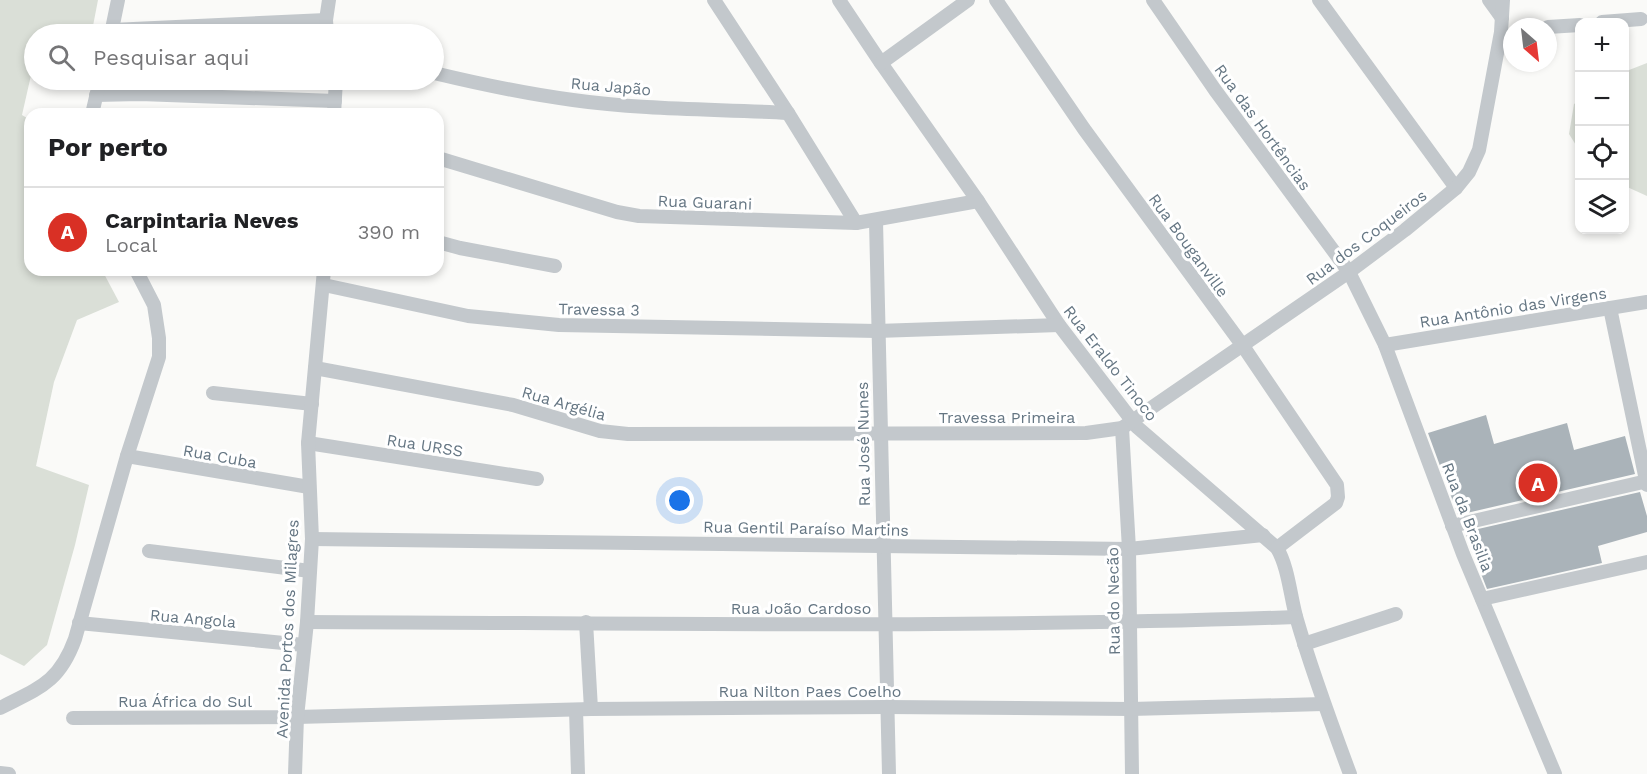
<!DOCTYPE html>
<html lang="pt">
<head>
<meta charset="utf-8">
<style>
  body { margin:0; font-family:"Work Sans",sans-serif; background:#f2f2f2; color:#202124 }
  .controls { position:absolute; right:18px; top:18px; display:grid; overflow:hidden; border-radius:12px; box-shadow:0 3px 9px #0003 }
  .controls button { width:54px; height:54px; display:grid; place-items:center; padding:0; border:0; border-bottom:2px solid #e0e0e0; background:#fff; color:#202124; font:30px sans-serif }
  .compass { position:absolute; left:1503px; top:18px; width:54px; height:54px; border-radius:50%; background:#fff; box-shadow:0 3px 9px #0003; rotate:152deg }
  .you { position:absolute; left:680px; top:501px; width:21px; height:21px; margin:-15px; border:4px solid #fff; border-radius:50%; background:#1a73e8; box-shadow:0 0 0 9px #1a73e833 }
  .badge { display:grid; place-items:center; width:39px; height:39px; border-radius:50%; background:#d93025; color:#fff; font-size:20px; font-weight:700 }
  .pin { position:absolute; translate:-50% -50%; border:3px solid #fff; box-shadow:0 2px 6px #0006 }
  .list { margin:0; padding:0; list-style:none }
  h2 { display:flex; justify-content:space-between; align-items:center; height:78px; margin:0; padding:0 24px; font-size:26px }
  h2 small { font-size:20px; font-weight:400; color:#757577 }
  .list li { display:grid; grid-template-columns:39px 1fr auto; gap:18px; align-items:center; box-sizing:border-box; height:90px; padding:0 24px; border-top:2px solid #e0e0e0 }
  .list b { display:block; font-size:22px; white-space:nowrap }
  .list p { margin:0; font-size:20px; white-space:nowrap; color:#757577 }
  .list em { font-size:20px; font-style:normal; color:#757577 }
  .icon { flex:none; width:33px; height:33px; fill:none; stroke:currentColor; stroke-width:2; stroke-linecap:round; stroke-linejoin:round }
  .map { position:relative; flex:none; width:1647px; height:774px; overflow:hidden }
  .search { position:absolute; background:#fff; box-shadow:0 3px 9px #0003; left:24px; top:24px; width:420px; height:66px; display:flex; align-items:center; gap:15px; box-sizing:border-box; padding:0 21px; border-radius:33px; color:#757577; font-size:22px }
  .panel { position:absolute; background:#fff; box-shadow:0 3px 9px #0003; left:24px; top:108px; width:420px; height:168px; border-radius:18px }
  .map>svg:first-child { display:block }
  .green { fill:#dadfd7 }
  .building { fill:#aab3b9 }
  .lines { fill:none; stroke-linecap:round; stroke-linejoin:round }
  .minor { stroke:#c3c8cc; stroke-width:14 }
  .labels { text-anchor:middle; stroke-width:6; stroke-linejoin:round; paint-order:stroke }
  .street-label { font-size:16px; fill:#657683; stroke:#fff }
</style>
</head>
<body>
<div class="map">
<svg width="1647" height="774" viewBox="0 0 1647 774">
  <rect width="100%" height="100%" fill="#fafaf8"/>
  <!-- green -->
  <g class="green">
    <path d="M0 0H98L92 31 83 34H34V62L22 115 30 120V270H102L119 302 77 320 54 382 36 466 89 485 75 545 47 645 24 666 0 654Z"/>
    <path d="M1647 63V196L1625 186 1624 72Z"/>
    <path d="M1579 101V150L1569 134 1574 104Z"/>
  </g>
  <!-- building -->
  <g class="building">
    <path d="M1486 415 1494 444 1567 423 1574 450 1625 436 1635 474 1458 515 1428 433Z"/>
    <path d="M1640 492 1647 516V532L1598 546 1602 563 1487 589 1465 532Z"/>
  </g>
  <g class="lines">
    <!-- minor -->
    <g class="minor">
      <path d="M714 0 788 113 856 223"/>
      <path d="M839 0 881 63 978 201 1059 325 1137 427 1277 548C1289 569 1290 596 1297 620 1312 672 1331 723 1350 774"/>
      <path d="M996 0 1084 129 1243 346 1337 485 1338 497 1336 503 1277 548"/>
      <path d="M1153 0 1215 90 1349 272 1385 345 1463 554 1555 774"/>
      <path d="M1319 0 1456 188"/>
      <path d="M1489 0 1502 18"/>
      <path d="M1602 22 1641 19"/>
      <path d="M1548 27 1580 25"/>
      <path d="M112 30 326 20"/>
      <path d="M111 34 118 0"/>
      <path d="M327 34 326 20 329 0"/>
      <path d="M881 63 968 0"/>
      <path d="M434 73C480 84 526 94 573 100 644 110 716 109 788 113"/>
      <path d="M96 95 140 94 335 101"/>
      <path d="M92 114 100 80"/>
      <path d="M334 114 336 80"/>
      <path d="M438 158 617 212 639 216 856 223 978 201"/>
      <path d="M876 221 889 774"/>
      <path d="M438 242 460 248 555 266"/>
      <path d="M324 285 468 316 559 325 877 331 1059 325"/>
      <path d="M1610 308 1647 485"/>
      <path d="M1385 345 1647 302"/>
      <path d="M315 368 513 405 600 431 628 434 1086 433 1122 428 1349 272 1405 230 1456 188 1469 172 1479 150 1501 32 1503 0"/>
      <path d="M213 393 312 404"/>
      <path d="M1122 428 1129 549 1132 774"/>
      <path d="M308 443 537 479"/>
      <path d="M127 456 309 487"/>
      <path d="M1452 526 1647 481"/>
      <path d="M312 539 1129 549 1263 535"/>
      <path d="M149 551 310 571"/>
      <path d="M1482 599 1647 562"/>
      <path d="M307 622C636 623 966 629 1296 617"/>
      <path d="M586 622 591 709"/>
      <path d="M79 623 304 645"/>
      <path d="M1304 644 1396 614"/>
      <path d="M0 708C39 688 59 683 75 639L127 456 159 357V338L154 305 136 270"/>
      <path d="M576 710 578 774"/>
      <path d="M73 718 297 717 591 709 887 707 1131 709 1323 704"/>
      <path d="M0 773 9 774"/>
      <path d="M295 774 297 717 307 622 312 539 308 443 324 270"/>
    </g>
  </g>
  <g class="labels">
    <!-- street labels -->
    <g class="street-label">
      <text transform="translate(611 86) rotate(5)" y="6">Rua Japão</text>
      <text transform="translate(1263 127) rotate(54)" y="6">Rua das Hortências</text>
      <text transform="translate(705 202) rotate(2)" y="6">Rua Guarani</text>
      <text transform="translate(1366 237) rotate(-37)" y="6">Rua dos Coqueiros</text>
      <text transform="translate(1189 245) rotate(54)" y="6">Rua Bouganville</text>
      <text transform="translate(1513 307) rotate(-9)" y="6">Rua Antônio das Virgens</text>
      <text transform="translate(599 309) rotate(1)" y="6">Travessa 3</text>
      <text transform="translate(1111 363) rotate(52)" y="6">Rua Eraldo Tinoco</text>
      <text transform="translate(564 403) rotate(16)" y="6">Rua Argélia</text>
      <text x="1007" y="423">Travessa Primeira</text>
      <text transform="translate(863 444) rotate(-91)" y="6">Rua José Nunes</text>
      <text transform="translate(425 445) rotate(9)" y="6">Rua URSS</text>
      <text transform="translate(220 456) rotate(10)" y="6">Rua Cuba</text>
      <text transform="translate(1468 517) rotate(69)" y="6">Rua da Brasilia</text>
      <text transform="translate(806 528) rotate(1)" y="6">Rua Gentil Paraíso Martins</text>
      <text transform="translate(1113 601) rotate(-91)" y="6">Rua do Necão</text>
      <text x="801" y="614">Rua João Cardoso</text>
      <text transform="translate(193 618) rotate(5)" y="6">Rua Angola</text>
      <text transform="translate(287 629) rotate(-87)" y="6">Avenida Portos dos Milagres</text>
      <text x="810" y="697">Rua Nilton Paes Coelho</text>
      <text x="185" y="707">Rua África do Sul</text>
    </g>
  </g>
</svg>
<div class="controls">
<button>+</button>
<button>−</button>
<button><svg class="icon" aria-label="locate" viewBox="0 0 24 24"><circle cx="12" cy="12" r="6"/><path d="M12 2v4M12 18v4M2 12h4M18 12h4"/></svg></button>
<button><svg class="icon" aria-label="layers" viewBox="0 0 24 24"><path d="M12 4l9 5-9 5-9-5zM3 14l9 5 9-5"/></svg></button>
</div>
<svg class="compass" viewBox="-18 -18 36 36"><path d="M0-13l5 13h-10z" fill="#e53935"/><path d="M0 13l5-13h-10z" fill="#757577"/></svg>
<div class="you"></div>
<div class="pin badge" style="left:1538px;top:483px">A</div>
<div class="search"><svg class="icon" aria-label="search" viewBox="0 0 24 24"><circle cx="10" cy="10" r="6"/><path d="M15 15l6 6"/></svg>Pesquisar aqui</div>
<section class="panel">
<h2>Por perto<small></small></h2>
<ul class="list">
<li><span class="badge">A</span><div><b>Carpintaria Neves</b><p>Local</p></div><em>390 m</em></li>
</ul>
</section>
</div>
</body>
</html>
